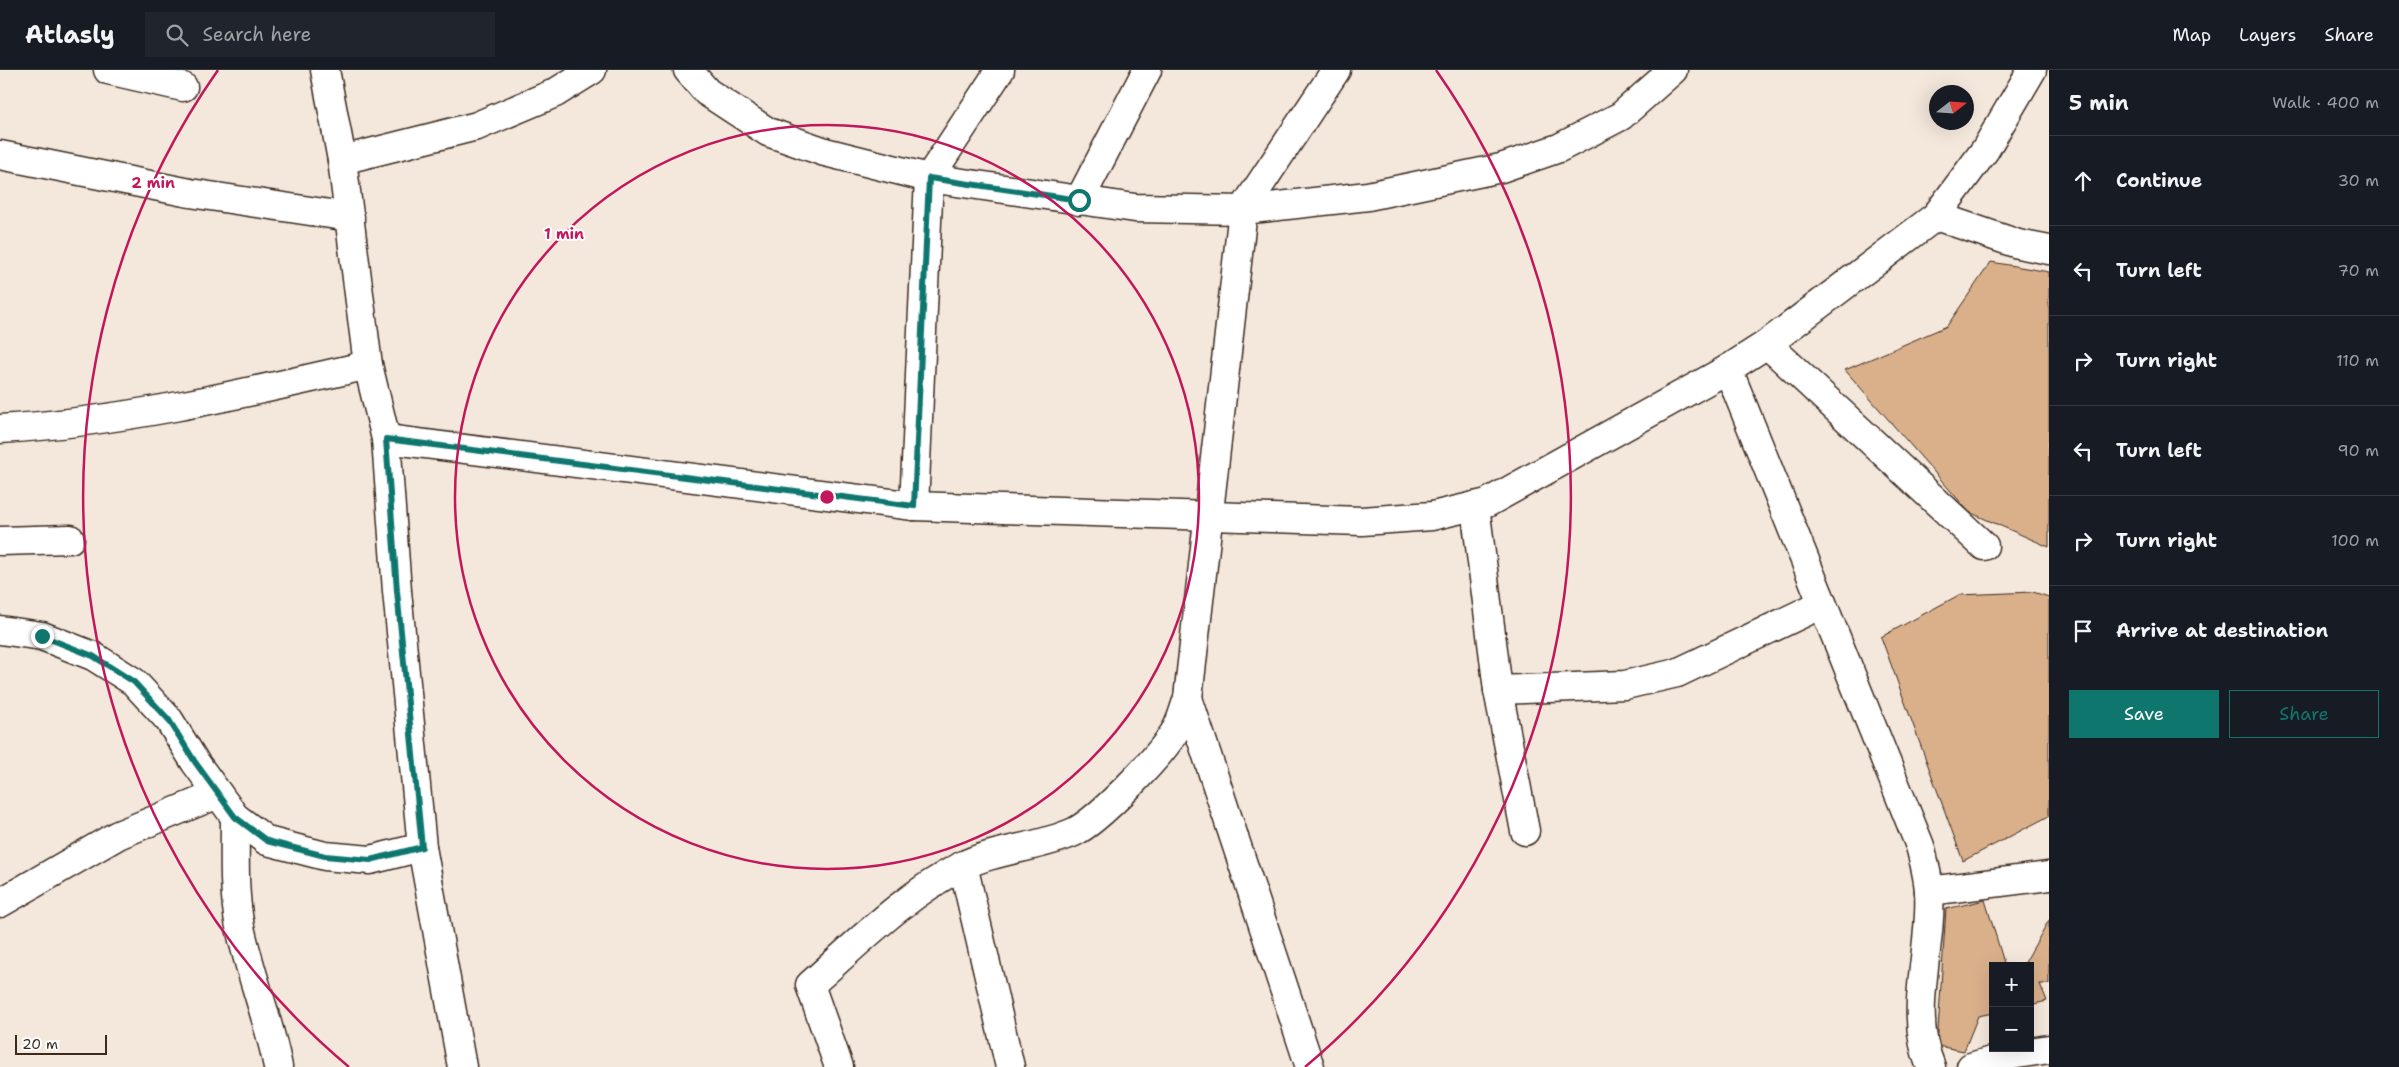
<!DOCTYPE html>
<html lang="en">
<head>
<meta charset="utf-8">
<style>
  body { margin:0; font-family:"Shantell Sans",sans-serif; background:#20242c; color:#f1f3f6 }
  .controls { position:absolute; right:15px; bottom:15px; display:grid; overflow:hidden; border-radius:0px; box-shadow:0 5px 20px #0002 }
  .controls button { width:45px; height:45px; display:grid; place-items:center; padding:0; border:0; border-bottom:1px solid #363941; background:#171b24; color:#f1f3f6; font:25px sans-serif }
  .compass { position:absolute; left:1929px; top:15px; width:45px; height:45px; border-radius:50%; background:#171b24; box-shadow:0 5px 20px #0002; rotate:73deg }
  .scale { position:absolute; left:15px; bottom:12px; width:92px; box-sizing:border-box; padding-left:5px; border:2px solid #3b2a1e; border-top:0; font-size:14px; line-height:18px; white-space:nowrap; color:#3b2a1e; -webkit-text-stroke:4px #fff; paint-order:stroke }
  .stop { position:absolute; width:15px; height:15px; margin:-11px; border:4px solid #0f766e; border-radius:50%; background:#fff }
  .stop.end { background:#0f766e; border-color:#fff; box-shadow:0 1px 5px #0008 }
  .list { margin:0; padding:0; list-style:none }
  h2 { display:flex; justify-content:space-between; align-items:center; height:65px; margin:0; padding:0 20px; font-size:21px }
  h2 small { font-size:16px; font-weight:400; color:#9ea1a6 }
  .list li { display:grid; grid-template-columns:32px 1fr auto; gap:15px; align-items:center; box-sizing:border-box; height:90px; padding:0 20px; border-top:1px solid #363941 }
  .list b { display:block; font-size:19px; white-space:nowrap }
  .list em { font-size:16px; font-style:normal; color:#9ea1a6 }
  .actions { display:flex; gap:10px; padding:15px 20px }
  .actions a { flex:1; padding:11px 0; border:1px solid #0f766e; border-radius:0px; text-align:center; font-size:18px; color:#0f766e }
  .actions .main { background:#0f766e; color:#fff }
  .icon { flex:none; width:28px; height:28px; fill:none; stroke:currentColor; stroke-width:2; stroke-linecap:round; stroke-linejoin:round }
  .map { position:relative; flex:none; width:2049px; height:997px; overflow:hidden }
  header { display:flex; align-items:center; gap:30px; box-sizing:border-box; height:70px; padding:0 25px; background:#171b24; border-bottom:1px solid #363941 }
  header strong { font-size:24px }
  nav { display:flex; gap:28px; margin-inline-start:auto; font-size:18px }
  .search { width:350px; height:45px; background:#20242c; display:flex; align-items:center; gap:12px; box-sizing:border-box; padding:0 18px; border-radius:0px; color:#9ea1a6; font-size:19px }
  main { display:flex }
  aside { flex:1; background:#171b24 }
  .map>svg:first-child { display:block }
  .building { fill:#dab08b; stroke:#3b2a1e }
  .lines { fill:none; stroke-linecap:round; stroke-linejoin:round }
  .minor-casing { stroke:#3b2a1e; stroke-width:31 }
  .tertiary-casing { stroke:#3b2a1e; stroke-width:31 }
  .minor { stroke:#fff; stroke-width:28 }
  .tertiary { stroke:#fff; stroke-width:28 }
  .route { stroke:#0f766e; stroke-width:6 }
  .ring { fill:none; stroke:#c2185b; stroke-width:2.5 }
  .centre { fill:#c2185b; stroke:#fff; stroke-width:2.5 }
  .ring-label { font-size:15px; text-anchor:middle; font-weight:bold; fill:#c2185b; stroke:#fff; stroke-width:4; stroke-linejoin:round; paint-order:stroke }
</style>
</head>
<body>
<header>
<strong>Atlasly</strong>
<div class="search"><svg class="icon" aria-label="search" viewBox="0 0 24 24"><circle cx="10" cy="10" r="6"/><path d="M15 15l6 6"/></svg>Search here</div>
<nav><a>Map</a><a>Layers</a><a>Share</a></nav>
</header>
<main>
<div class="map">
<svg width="2049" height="997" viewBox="0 0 2049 997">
  <rect width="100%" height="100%" fill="#f4e7dc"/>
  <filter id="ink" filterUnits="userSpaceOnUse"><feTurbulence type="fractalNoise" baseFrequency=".02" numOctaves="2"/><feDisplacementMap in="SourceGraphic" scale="10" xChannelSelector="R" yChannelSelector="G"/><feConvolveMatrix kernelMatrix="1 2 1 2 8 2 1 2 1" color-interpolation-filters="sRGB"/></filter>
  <g filter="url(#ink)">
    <!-- building -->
    <g class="building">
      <path d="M1991 192 2049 202V477L1969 442 1845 300 1947 256Z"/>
      <path d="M2033 522 2049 527V746L1963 791 1881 567 1959 525Z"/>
      <path d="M1985 830 2005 896H1993V943L1978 946 1964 981 1937 976 1946 839Z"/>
      <path d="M2049 850V914H2040L2047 931 2030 935V896H2023Z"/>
    </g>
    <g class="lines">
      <!-- minor casing -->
      <g class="minor-casing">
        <g id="minor">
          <path d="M108 0 183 17"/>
          <path d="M688 0 707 22 768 62 825 82 929 108 1135 138 1243 140 1368 126 1501 98 1559 78 1621 46 1673 0"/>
          <path d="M0 85 190 123 350 147"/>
          <path d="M342 90 477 56 555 23 592 0"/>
          <path d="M1079 131 1147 0"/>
          <path d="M1936 146 2018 174 2049 180"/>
          <path d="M1767 274 1984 476"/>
          <path d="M1728 299 1920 776C1924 791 1928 806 1929 821 1933 880 1907 941 1931 997"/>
          <path d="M0 359C125 352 246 323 368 295"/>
          <path d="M386 369 914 436 1362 451 1432 446 1487 433 1728 299 1767 274 1936 146 1985 80 2032 0"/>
          <path d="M914 436 929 108 1000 0"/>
          <path d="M1475 436 1498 620 1525 761"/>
          <path d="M0 471 70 469"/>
          <path d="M0 560 42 566 93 586 134 612 169 650 195 692 235 747 267 771 325 786 370 790 422 777"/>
          <path d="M1498 620 1625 615 1677 603 1822 534"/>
          <path d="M1188 628 1310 997"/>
          <path d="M235 747C235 784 233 821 240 857 250 904 269 950 278 997"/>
          <path d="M963 795 1010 997"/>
          <path d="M1929 821 2049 806"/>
          <path d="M0 833 118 765 218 724"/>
          <path d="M839 997 810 915C858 873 905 825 962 796 996 779 1039 778 1074 762 1099 750 1159 687 1174 663 1181 653 1184 639 1188 628L1243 140 1336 0"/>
          <path d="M1971 997 2011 985 2049 979"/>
        </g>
      </g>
      <!-- tertiary casing -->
      <g class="tertiary-casing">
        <path id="tertiary" d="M325 0 342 90 368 295 386 369 397 521 422 777 462 997"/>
      </g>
      <!-- minor -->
      <use href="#minor" class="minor"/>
      <!-- tertiary -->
      <use href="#tertiary" class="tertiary"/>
    </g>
  </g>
  <g class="lines" filter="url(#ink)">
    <!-- route -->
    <path class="route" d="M42 566 93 586 134 612 169 650 195 692 235 747 267 771 325 786 370 790 422 777 397 521 386 369 914 436 929 108 1079 130"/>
  </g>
  <!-- distance rings -->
  <g class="ring">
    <circle cx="827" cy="427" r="372"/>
    <path d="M349 997A744 744 0 0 1 218 0M1436 0A744 744 0 0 1 1305 997"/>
  </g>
  <circle cx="827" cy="427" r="8" class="centre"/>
  <g class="ring-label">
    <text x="153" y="118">2 min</text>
    <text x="564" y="169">1 min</text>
  </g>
</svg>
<div class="controls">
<button>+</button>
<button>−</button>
</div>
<svg class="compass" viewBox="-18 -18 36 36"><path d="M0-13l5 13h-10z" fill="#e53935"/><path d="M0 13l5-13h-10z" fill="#9ea1a6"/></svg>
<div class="scale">20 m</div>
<div class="stop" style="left:1079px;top:130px"></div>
<div class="stop end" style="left:42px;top:566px"></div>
</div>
<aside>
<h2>5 min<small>Walk · 400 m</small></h2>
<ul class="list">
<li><svg class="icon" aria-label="ahead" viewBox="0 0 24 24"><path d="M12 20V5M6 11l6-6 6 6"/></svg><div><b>Continue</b></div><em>30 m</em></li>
<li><svg class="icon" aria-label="left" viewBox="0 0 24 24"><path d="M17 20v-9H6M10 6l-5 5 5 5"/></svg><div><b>Turn left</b></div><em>70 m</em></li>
<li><svg class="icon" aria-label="right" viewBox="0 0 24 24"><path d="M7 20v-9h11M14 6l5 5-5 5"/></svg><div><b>Turn right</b></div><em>110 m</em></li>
<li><svg class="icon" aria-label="left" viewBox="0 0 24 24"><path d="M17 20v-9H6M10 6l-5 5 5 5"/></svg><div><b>Turn left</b></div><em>90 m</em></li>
<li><svg class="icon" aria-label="right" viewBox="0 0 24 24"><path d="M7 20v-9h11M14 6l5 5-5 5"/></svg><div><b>Turn right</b></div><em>100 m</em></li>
<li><svg class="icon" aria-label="arrive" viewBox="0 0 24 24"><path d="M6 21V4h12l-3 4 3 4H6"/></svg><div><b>Arrive at destination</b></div></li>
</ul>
<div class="actions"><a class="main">Save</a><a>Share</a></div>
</aside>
</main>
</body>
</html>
